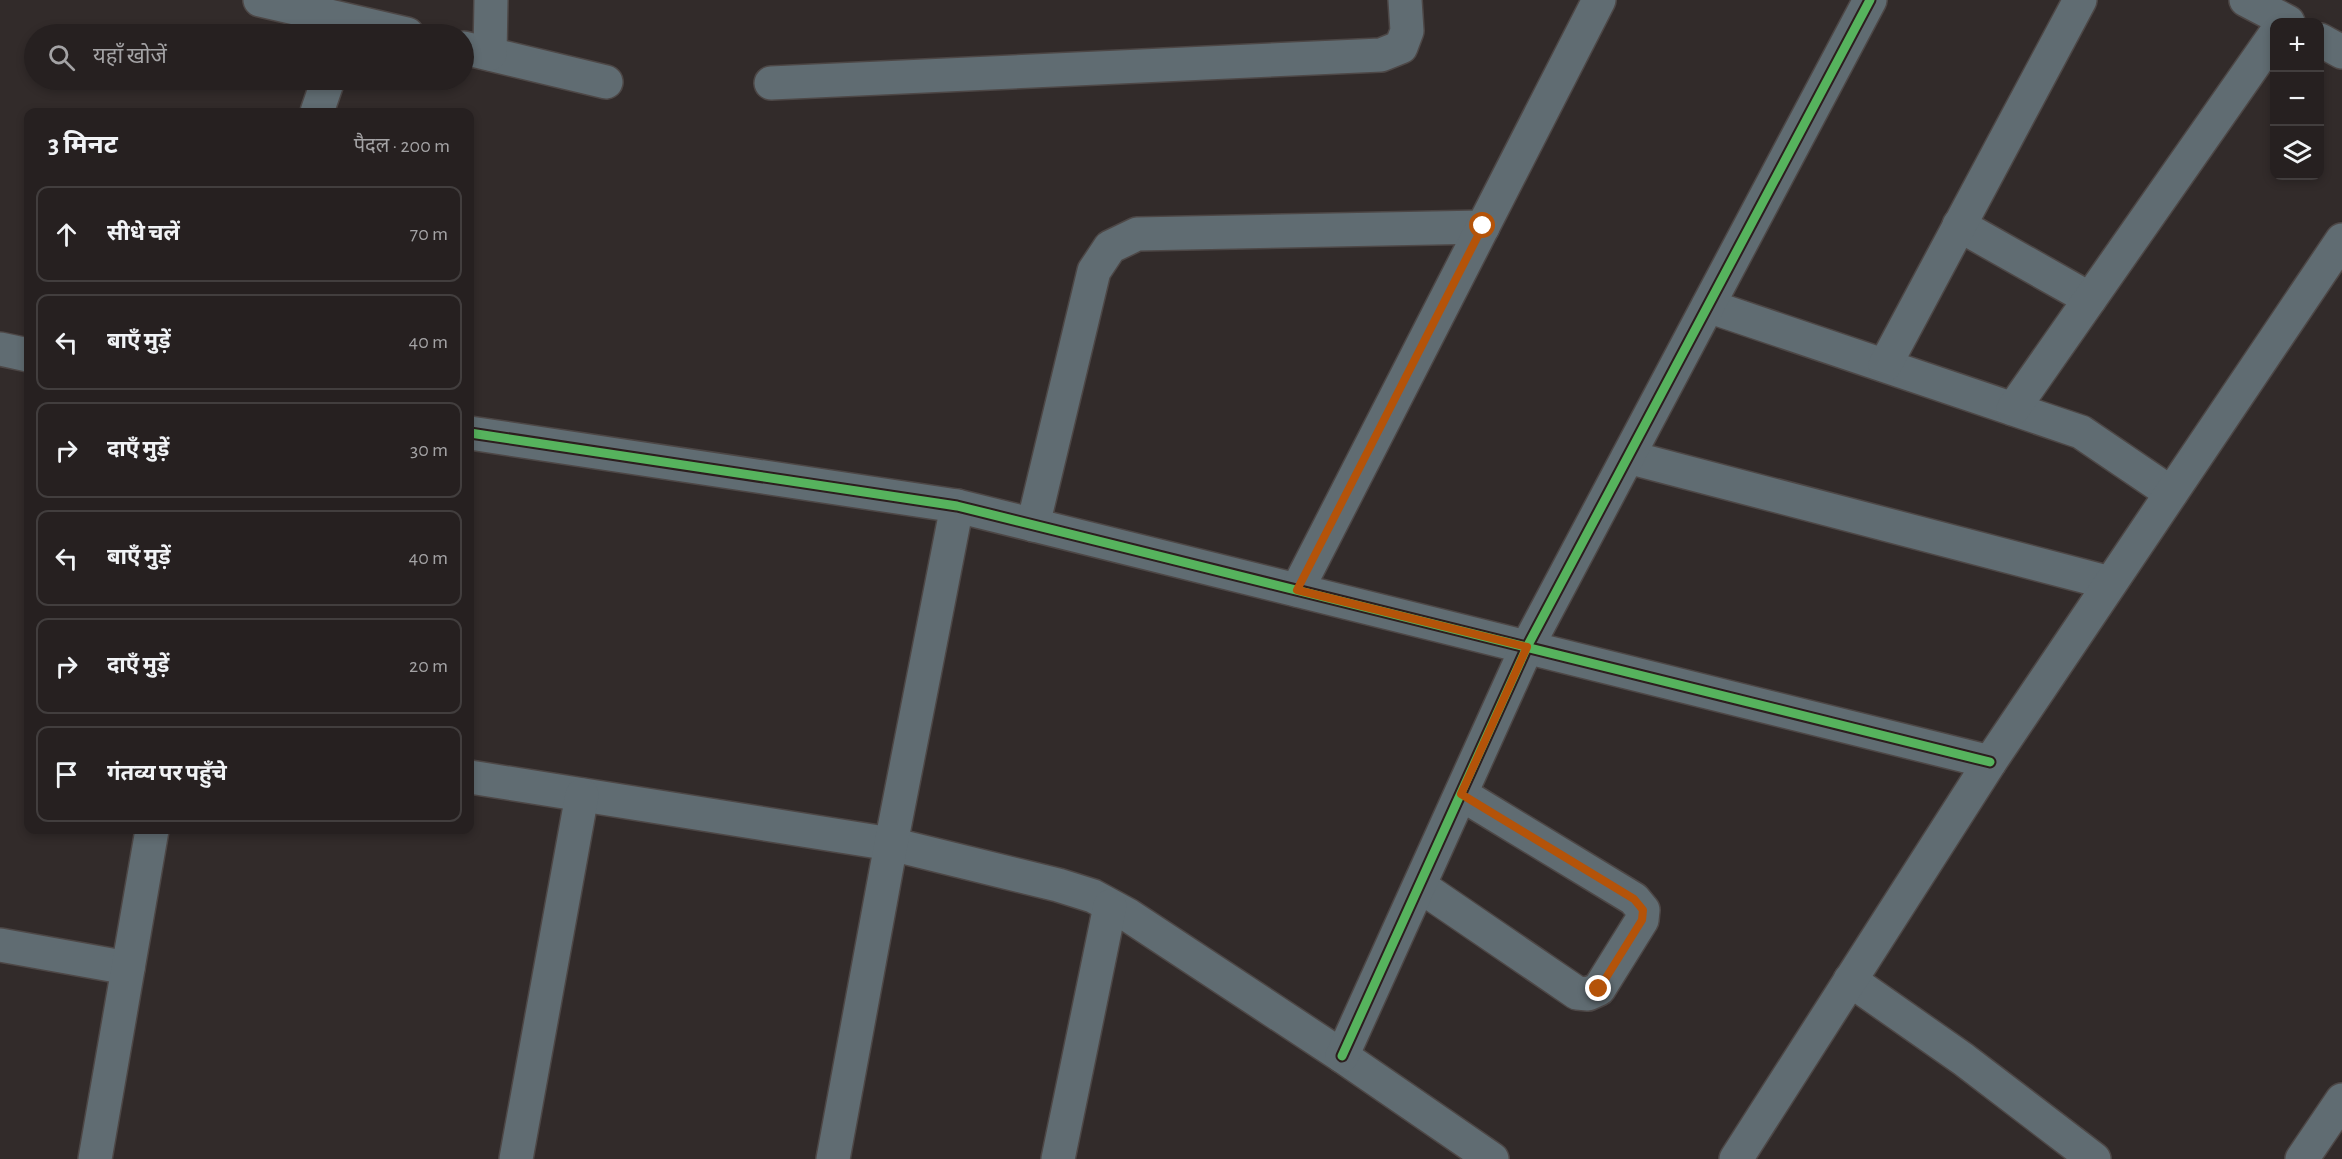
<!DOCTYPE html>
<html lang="hi">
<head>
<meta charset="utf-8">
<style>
  body { margin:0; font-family:"Alegreya Sans","Noto Sans Devanagari",sans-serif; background:#2e2829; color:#f1f3f6 }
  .controls { position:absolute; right:18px; top:18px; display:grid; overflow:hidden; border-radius:12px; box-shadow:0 3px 9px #0003 }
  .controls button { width:54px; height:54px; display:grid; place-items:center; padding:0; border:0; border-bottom:2px solid #423e3e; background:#262020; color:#f1f3f6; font:30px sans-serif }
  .stop { position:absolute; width:18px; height:18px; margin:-14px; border:4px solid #b45309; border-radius:50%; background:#fff }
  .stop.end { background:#b45309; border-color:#fff; box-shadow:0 2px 6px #0008 }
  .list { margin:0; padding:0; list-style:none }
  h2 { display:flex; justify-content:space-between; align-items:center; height:78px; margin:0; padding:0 24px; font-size:26px }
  h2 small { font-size:20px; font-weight:400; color:#a4a3a5 }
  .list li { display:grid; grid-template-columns:39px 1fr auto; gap:18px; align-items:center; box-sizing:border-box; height:96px; margin:0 12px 12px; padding:0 12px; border:2px solid #423e3e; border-radius:12px }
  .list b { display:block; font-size:22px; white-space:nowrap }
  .list em { font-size:20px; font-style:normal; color:#a4a3a5 }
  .icon { flex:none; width:33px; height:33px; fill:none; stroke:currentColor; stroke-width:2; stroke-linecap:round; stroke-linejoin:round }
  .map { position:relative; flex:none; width:2342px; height:1159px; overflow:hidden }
  .search { position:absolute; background:#262020; box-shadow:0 3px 9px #0003; left:24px; top:24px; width:450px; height:66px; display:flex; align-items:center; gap:15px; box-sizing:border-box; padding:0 21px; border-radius:33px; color:#a4a3a5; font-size:22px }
  .panel { position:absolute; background:#262020; box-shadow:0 3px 9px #0003; left:24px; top:108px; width:450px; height:726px; border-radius:12px }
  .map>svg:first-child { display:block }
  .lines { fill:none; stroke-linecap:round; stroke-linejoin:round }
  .street-casing { stroke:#4d4746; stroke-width:36 }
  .street { stroke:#606c72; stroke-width:33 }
  .cycleway-casing { stroke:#2c1e1e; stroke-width:13 }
  .cycleway { stroke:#56b35d; stroke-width:9 }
  .route { stroke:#b45309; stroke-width:8 }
</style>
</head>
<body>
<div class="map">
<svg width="2342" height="1159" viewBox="0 0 2342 1159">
  <rect width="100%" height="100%" fill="#322b2a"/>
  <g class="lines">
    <!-- street casing -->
    <g class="street-casing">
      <g id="street">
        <path d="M260 0 407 34"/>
        <path d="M2246 0 2288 22"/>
        <path d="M2320 40 2342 52"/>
        <path d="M464 48 606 82"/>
        <path d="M490 54 491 0"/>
        <path d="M771 83 1381 55 1401 47 1407 31 1405 0"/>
        <path d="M317 112 328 80"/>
        <path d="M1959 225 2090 299"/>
        <path d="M1708 306 2081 432 2171 493"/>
        <path d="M0 349 28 355"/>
        <path d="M1885 365 2080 0"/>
        <path d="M2013 409 2274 36"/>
        <path d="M470 433 957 506 1990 762"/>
        <path d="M1628 457 2110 583"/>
        <path d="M1033 525 1094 271 1110 247 1137 234 1483 227"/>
        <path d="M1297 590 1599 0"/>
        <path d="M470 777 891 844 1058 885 1093 896 1128 915 1342 1056 1492 1159"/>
        <path d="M1420 886 1577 993 1588 994 1599 989 1642 920 1643 910 1634 899 1461 794"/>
        <path d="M0 945 128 968"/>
        <path d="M1850 980 1963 1059 2094 1159"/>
        <path d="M1342 1056 1527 647 1870 0"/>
        <path d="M95 1159 152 830"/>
        <path d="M516 1159 582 795"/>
        <path d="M833 1159 891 844 957 506"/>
        <path d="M1058 1159 1110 906"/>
        <path d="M1736 1159 1990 762 2342 240"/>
        <path d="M2302 1159 2342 1100"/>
      </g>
    </g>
    <!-- street -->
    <use href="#street" class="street"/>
    <!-- cycleway casing -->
    <g class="cycleway-casing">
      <g id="cycleway">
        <path d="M470 433 957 506 1990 762"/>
        <path d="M1342 1056 1527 647 1870 0"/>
      </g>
    </g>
    <!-- cycleway -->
    <use href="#cycleway" class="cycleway"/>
  </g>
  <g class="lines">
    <!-- route -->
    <path class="route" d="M1483 226 1297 590 1527 647 1461 794 1634 899 1643 910 1642 920 1599 989"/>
  </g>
</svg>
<div class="controls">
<button>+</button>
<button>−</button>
<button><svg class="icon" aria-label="layers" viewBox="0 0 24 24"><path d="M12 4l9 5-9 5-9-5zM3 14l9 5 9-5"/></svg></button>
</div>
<div class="stop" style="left:1483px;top:226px"></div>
<div class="stop end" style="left:1599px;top:989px"></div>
<div class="search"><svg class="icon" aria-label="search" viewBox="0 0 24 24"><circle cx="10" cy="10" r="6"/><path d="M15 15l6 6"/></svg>यहाँ खोजें</div>
<section class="panel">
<h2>3 मिनट<small>पैदल · 200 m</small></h2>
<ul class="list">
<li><svg class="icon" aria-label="ahead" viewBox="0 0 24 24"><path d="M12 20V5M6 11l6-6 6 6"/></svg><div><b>सीधे चलें</b></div><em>70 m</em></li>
<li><svg class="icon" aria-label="left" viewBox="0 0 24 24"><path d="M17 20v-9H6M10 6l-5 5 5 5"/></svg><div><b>बाएँ मुड़ें</b></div><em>40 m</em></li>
<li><svg class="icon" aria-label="right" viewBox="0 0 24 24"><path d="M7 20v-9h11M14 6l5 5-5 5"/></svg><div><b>दाएँ मुड़ें</b></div><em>30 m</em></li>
<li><svg class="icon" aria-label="left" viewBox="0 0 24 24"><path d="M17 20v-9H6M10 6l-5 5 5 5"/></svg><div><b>बाएँ मुड़ें</b></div><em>40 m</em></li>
<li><svg class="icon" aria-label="right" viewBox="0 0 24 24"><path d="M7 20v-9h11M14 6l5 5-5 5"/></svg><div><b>दाएँ मुड़ें</b></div><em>20 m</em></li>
<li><svg class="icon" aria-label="arrive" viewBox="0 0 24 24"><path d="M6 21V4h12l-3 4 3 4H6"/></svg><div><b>गंतव्य पर पहुँचे</b></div></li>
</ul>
</section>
</div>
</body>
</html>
